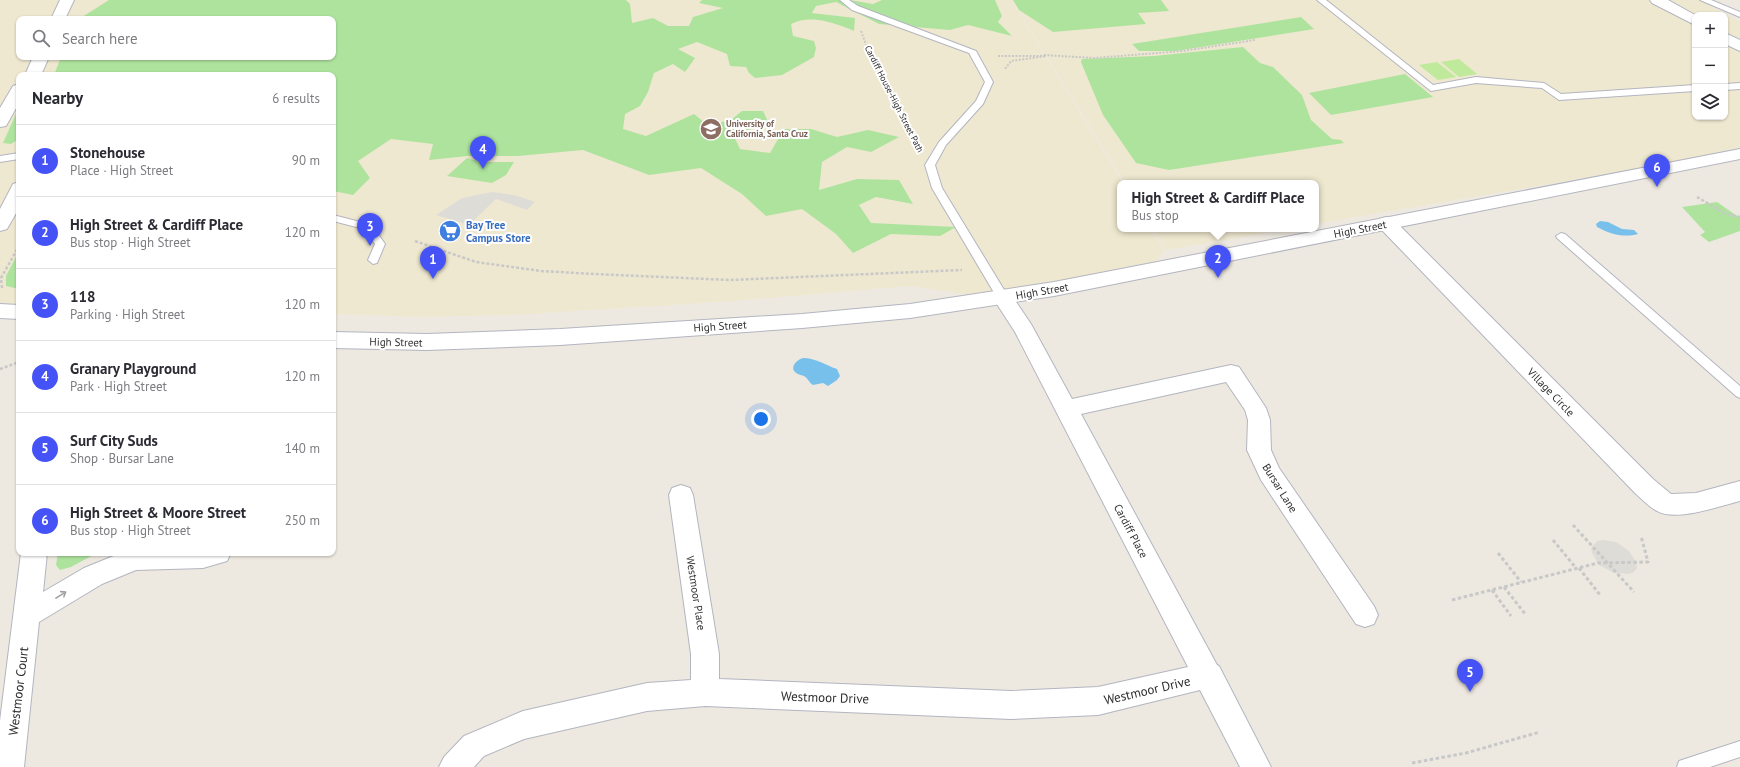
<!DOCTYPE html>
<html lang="en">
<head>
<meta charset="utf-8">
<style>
  body { margin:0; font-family:"PT Sans",sans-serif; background:#f2f2f3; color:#2b2b33 }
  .controls { position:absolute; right:12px; top:12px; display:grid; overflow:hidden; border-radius:8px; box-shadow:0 1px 3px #0004 }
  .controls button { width:36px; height:36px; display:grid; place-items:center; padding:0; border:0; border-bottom:1px solid #e1e1e2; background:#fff; color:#2b2b33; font:20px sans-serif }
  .you { position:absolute; left:761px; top:419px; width:14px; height:14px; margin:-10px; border:3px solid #fff; border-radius:50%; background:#1a73e8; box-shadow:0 0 0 6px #1a73e833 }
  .badge { display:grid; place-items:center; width:26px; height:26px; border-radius:50%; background:#4553f6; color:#fff; font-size:13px; font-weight:700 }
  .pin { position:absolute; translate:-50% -33px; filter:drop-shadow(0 1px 2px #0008) }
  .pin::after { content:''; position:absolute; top:21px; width:14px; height:12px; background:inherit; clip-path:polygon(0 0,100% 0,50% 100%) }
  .popup { position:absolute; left:1117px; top:180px; width:202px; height:52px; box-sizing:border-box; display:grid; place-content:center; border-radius:8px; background:#fff; filter:drop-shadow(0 1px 3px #0005); font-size:13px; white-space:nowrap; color:#7c7c81 }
  .popup b { font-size:15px; color:#2b2b33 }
  .popup::after { content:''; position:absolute; left:50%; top:100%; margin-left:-8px; border:8px solid transparent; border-top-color:#fff }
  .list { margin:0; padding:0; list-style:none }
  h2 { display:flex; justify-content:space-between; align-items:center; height:52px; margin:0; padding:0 16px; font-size:17px }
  h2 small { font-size:13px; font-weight:400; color:#7c7c81 }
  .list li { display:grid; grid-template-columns:26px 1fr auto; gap:12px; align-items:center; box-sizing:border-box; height:72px; padding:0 16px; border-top:1px solid #e1e1e2 }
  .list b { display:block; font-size:15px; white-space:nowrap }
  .list p { margin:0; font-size:13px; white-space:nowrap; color:#7c7c81 }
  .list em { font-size:13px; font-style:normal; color:#7c7c81 }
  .icon { flex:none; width:22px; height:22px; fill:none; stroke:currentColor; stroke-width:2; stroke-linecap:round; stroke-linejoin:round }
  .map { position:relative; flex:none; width:1740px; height:767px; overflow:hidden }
  .search { position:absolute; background:#fff; box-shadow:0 1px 3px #0004; left:16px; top:16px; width:320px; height:44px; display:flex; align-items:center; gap:10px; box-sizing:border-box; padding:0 14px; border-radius:8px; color:#7c7c81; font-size:15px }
  .panel { position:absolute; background:#fff; box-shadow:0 1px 3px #0004; left:16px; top:72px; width:320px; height:484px; border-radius:8px }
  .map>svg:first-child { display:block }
  .education { fill:#efe8d0; fill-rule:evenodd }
  .green { fill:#aee39e }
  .pitch { fill:#bfe99b }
  .plaza { fill:#dedcd7 }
  .water { fill:#77c0ec }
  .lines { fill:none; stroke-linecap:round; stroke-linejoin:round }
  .service-casing { stroke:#b3b5c0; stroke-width:2 }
  .minor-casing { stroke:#b3b5c0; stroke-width:2 }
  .secondary-casing { stroke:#b3b5c0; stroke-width:2 }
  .path-far2 { stroke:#c8c8c8; stroke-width:2; stroke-dasharray:2 1.5; stroke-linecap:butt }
  .path-far1 { stroke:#c8c8c8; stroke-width:2.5; stroke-dasharray:3 2; stroke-linecap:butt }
  .path { stroke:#c8c8c8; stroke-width:3; stroke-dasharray:3.5 2.5; stroke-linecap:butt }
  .service { fill:#fff; fill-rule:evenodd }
  .minor { fill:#fff; fill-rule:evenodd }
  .secondary { fill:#fff; fill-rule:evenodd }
  .oneway { stroke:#a0a0a0 }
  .labels { text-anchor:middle; stroke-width:4; stroke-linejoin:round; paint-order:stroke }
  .far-street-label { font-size:9px; fill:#2d2d2d; stroke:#fff }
  .far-education-label { font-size:9px; font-weight:bold; fill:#785e54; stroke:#fff; text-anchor:start }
  .shop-label { font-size:11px; font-weight:bold; fill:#366cbe; stroke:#fff; text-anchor:start }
  .street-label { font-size:11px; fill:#2d2d2d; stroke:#fff }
  .near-street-label { font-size:13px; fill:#2d2d2d; stroke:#fff }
</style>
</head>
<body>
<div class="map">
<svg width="1740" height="767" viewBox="0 0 1740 767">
  <rect width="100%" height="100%" fill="#eee9e0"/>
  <!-- education -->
  <g class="education">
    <path d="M0 0H1011L1123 183H1120V229H1151L1164 251 1143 278 1004 300 910 286 733 301 513 315 423 317 333 314V75H19V319L0 318ZM19 19H333V57H19Z"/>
    <path d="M1012 0H1700L1740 22V151L1316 224V183H1125ZM1695 15H1725V117H1695Z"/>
    <path d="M1153 229H1288L1166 250Z"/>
  </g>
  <!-- green -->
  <g class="green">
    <path d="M109 0H626L630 4 632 23 653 18 668 26H689L693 17 723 8 699 3 702 0H850L873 4 882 0H995L1002 16 998 22 1012 36 968 25 950 30 879 24 836 2 816 6 812 13 855 18 854 31C835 23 811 14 791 24L793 36 814 41 816 48 814 57 782 75 755 78 749 73 746 67 730 66 727 54 697 42 678 49 695 58 685 72 673 64 654 73 648 92 640 106 625 114 623 129 646 136 694 114 709 126 732 119 742 111H763L769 124 733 134 740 149 770 153 784 129H811L837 137 868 130 899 137 871 152 847 147 822 162 819 190 857 179 899 180 913 204 876 197 859 205 871 223 956 227 940 236 891 234 853 253 836 234 802 209 766 216 742 194 701 168 649 175 583 150 518 156H468L429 160 433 144 391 139 358 161 370 178 353 195 333 191V75H54L61 57H333V19H79Z"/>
    <path d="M1013 0H1161L1169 11 1138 13 1146 24 1053 32 1019 10Z"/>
    <path d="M1301 17 1314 29 1176 51H1139L1132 44Z"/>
    <path d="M1243 47 1260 63 1273 67 1302 95 1311 120 1332 139 1341 140 1344 143 1169 170 1136 163 1103 115 1081 62 1082 59 1154 56Z"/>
    <path d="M1405 74 1433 97 1331 115 1309 93Z"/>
    <path d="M19 107V139L11 144 3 143Z"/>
    <path d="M467 158 481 162H514L506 175 492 183 447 176Z"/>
    <path d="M1717 202 1740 218V231L1709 242 1700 235 1705 232 1682 207Z"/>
    <path d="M19 251V289L6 286V276Z"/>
    <path d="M58 553H97L71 567 60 570 56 565Z"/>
  </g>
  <!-- pitch -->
  <g class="pitch">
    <path d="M1459 59 1477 74 1459 77 1441 62Z"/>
    <path d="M1437 62 1456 77 1438 80 1419 65Z"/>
  </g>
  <!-- plaza -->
  <g class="plaza">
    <path d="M492 192 514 195 535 202 527 210 496 199 469 225 436 215 462 198Z"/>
    <path d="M1603 540 1616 542 1629 551 1636 562 1637 568 1634 572 1629 574 1614 573 1599 565 1592 553 1591 548 1597 541Z"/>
  </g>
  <!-- water -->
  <g class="water">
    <path d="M1600 221 1608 222 1622 229 1634 230 1638 234C1623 238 1610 234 1597 227L1596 224Z"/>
    <path d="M803 358C816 358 825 365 837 369L840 376 837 380 828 386 823 383 813 385C809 383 808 378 804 376 802 375 799 375 798 374 788 369 796 360 803 358Z"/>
  </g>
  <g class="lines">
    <!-- service casing -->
    <g class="service-casing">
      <g id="service">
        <path d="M840 0H849L858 6 976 51 993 82 983 104 946 145 935 165 942 188 1009 298 1007 301H999L932 188 925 165 939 142 976 101 985 82 969 53 852 10Z"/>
        <path d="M1317 0H1326L1433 85 1476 77 1544 83 1561 94 1695 85V91L1559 100 1542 88 1476 83 1431 91Z"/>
        <path d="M1700 0H1711L1740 12V17Z"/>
        <path d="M1740 83V89L1725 90V84Z"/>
        <path d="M19 153V159L0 162V156Z"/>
        <path d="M333 215 372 225 385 244 377 263 373 264 368 260 375 244 364 229 333 221Z"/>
        <path d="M1561 233 1565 234 1740 386V398L1736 396 1557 238 1556 236Z"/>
        <path d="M1740 741V757L1710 767H1677L1679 761 1685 759Z"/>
      </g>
    </g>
    <!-- minor casing -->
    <g class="minor-casing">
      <g id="minor">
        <path d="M1650 0H1668L1695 15V25L1652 3Z"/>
        <path d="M1725 33 1740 40V51L1725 44Z"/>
        <path d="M1386 217 1393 219 1653 479 1671 494 1696 493 1740 481V501C1720 506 1676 522 1657 511 1649 507 1642 499 1635 493L1379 227 1377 223 1379 219Z"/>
        <path d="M1003 291 1010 293 1031 324 1072 399 1231 365 1239 367 1266 408 1270 420 1271 450 1279 468 1374 606 1378 615 1374 624 1365 627 1356 624 1261 480 1247 450 1248 420 1245 410 1226 382 1081 414 1217 665 1219 666 1271 767H1240L1200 690 1098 715 1011 719 705 706 647 711 524 739 484 756 474 767H439L444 757 464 736 523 711 647 683 691 680V654L669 495 672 488 681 485 690 488 693 495 719 654V679L1011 691 1098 687 1188 667 1015 332 993 298 996 293Z"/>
        <path d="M21 553H47L43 592 84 568 121 553H231L227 561 203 568 136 570 102 584 39 622 24 767H0V721Z"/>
      </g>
    </g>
    <!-- secondary casing -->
    <g class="secondary-casing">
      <g id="secondary">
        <path d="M60 0H74L65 19H51Z"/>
        <path d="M33 57H49L41 75H25Z"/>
        <path d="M19 84V103L6 126 0 127V108L13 86Z"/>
        <path d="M1740 149V159L1054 296 910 318 802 328 560 345 427 350 333 348V332L427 334 560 329 802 314 910 304 1054 282Z"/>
        <path d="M19 182V208L7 229 0 231V209L13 184Z"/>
        <path d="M0 304 19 305V319L0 318Z"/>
      </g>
    </g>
    <!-- path-far2 -->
    <g class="path-far2">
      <path d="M861 31 870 55 917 148"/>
      <path d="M1044 55 1094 58 1183 51 1255 40"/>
      <path d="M998 56H1046L1011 61 1005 69"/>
    </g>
    <!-- path-far1 -->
    <g class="path-far1">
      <path d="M1697 197 1726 214 1740 217"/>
      <path d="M415 241 476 262 541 271 594 274 730 280 962 270"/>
      <path d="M2 288 1 278 19 246"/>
      <path d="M0 369 19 362"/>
    </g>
    <!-- path -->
    <g class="path">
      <path d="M1573 525 1634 592"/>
      <path d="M1553 540 1576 568"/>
      <path d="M1498 553 1521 582"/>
      <path d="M1579 568 1600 595"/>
      <path d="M1504 587 1526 615"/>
      <path d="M1492 590 1511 616"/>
      <path d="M1452 600 1598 563 1648 562 1641 536"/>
      <path d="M1412 763 1466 753 1540 732"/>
    </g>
    <!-- service -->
    <use href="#service" class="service"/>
    <!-- minor -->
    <use href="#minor" class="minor"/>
    <!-- secondary -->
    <use href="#secondary" class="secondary"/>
  </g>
  <!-- one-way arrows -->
  <defs><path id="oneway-shaft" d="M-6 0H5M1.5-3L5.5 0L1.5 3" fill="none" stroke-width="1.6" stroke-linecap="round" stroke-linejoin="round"/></defs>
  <use class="oneway" href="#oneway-shaft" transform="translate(61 595) rotate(-32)"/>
  <!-- icons -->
  <defs>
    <g id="university-disc" transform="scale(1.15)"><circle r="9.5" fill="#8d6e63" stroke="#fff"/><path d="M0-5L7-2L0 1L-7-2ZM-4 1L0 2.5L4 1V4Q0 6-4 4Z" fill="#fff"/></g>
    <g id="supermarket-disc" transform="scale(1.15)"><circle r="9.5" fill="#3f7fe0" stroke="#fff"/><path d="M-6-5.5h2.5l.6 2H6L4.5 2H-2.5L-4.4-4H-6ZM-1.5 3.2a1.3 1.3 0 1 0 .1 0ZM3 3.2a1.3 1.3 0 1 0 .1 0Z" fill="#fff"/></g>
  </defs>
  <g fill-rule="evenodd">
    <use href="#university-disc" x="711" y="129"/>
    <use href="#supermarket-disc" x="450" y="231"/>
  </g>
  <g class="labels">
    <!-- far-street labels -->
    <g class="far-street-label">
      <text transform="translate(894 99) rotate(63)" y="3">Cardiff House-High Street Path</text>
    </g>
    <!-- far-education labels -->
    <g class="far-education-label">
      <text x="726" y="127">University of<tspan x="726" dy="10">California, Santa Cruz</tspan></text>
    </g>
    <!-- shop labels -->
    <g class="shop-label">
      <text x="466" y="229">Bay Tree<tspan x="466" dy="13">Campus Store</tspan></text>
    </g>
    <!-- street labels -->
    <g class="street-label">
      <text transform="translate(1360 229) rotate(-11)" y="4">High Street</text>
      <text transform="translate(1042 291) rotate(-10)" y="4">High Street</text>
      <text transform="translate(720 326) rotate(-4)" y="4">High Street</text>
      <text transform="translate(396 342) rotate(1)" y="4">High Street</text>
      <text transform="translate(1551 392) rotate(46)" y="4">Village Circle</text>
      <text transform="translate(1280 488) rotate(58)" y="4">Bursar Lane</text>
      <text transform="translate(1131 531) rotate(62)" y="4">Cardiff Place</text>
      <text transform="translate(696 593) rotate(81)" y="4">Westmoor Place</text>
    </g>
    <!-- near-street labels -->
    <g class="near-street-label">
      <text transform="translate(1147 690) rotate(-13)" y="5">Westmoor Drive</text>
      <text transform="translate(18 691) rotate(-83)" y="5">Westmoor Court</text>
      <text transform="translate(825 697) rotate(2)" y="5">Westmoor Drive</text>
    </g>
  </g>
</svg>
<div class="controls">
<button>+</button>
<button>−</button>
<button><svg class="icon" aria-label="layers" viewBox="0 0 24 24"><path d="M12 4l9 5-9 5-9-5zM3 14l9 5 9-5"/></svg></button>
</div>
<div class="you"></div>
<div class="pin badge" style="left:433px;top:279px">1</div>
<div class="pin badge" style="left:1218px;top:278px">2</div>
<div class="popup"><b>High Street &amp; Cardiff Place</b>Bus stop</div>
<div class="pin badge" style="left:370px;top:246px">3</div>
<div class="pin badge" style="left:483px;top:169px">4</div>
<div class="pin badge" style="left:1470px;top:692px">5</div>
<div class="pin badge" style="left:1657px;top:187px">6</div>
<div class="search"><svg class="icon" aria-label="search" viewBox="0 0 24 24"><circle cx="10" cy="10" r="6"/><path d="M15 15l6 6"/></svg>Search here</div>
<section class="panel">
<h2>Nearby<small>6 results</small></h2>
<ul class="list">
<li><span class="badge">1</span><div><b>Stonehouse</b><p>Place · High Street</p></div><em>90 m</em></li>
<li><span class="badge">2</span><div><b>High Street &amp; Cardiff Place</b><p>Bus stop · High Street</p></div><em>120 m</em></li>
<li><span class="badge">3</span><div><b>118</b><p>Parking · High Street</p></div><em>120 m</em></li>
<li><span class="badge">4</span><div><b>Granary Playground</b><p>Park · High Street</p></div><em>120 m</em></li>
<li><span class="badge">5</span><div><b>Surf City Suds</b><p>Shop · Bursar Lane</p></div><em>140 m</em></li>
<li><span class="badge">6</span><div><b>High Street &amp; Moore Street</b><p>Bus stop · High Street</p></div><em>250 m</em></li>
</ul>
</section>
</div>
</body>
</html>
